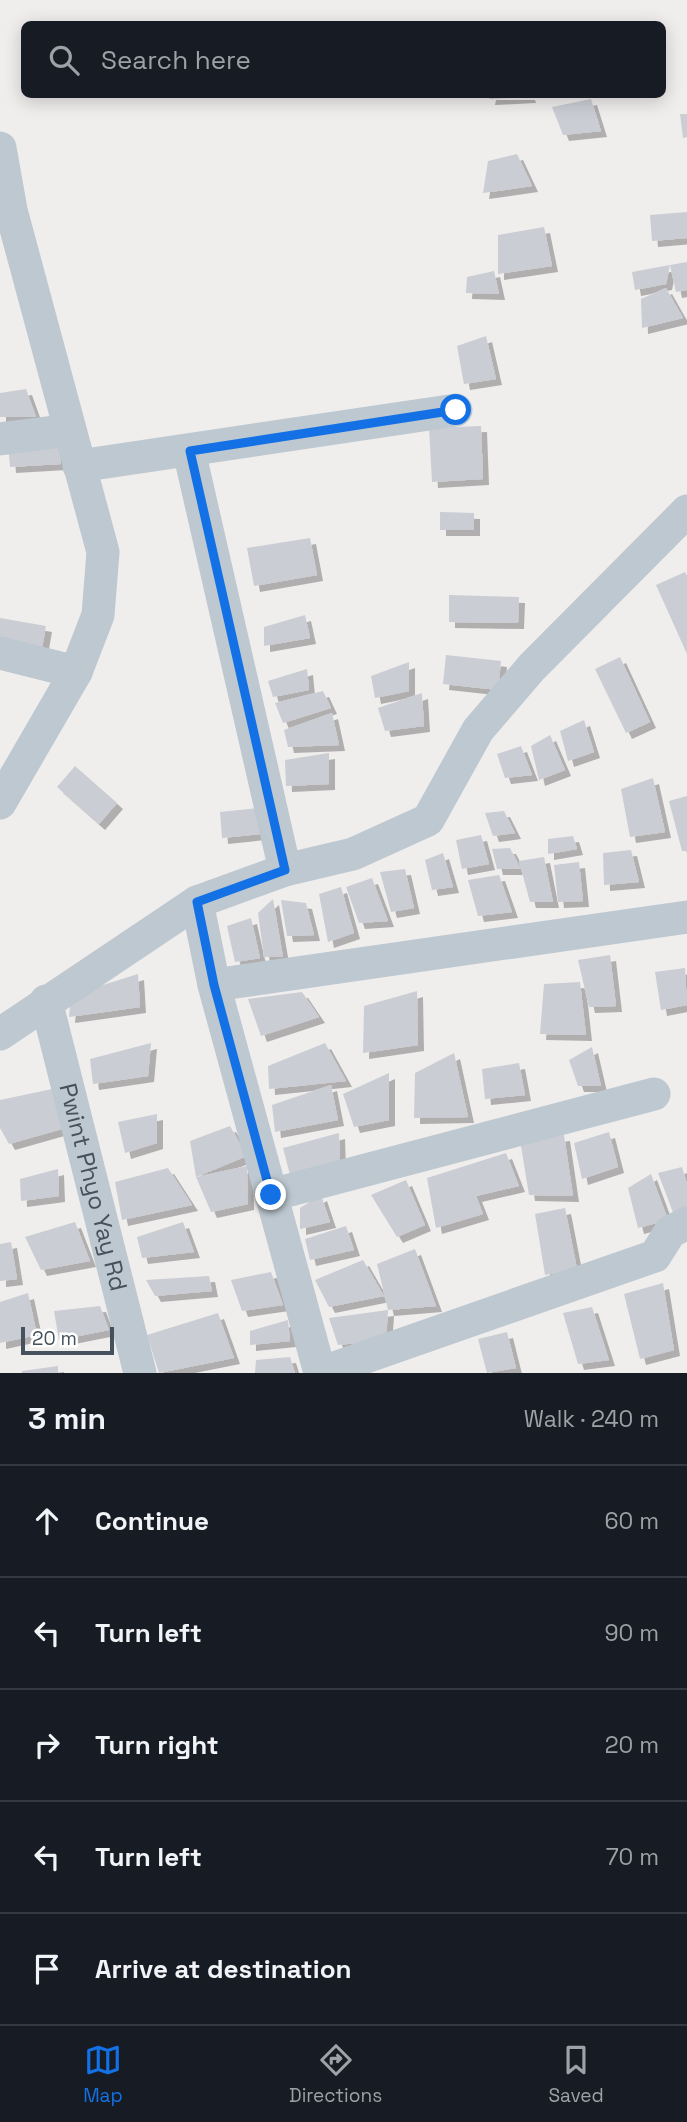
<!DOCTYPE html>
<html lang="en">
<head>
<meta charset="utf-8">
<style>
  body { margin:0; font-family:"Space Grotesk",sans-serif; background:#242831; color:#f1f3f6 }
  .scale { position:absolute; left:21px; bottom:18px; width:93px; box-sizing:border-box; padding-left:7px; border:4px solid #45515c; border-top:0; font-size:19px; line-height:24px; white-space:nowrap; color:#45515c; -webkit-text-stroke:5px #fff; paint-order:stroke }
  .stop { position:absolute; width:21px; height:21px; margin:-16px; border:5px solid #1371e5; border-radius:50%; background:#fff }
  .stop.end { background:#1371e5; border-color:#fff; box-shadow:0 2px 7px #0008 }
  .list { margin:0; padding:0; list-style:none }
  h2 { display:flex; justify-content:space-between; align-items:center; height:91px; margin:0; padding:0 28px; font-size:30px }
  h2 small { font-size:23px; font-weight:400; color:#9ea1a6 }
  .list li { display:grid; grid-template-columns:46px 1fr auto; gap:21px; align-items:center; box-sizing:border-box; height:112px; padding:0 28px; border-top:2px solid #363941 }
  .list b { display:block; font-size:26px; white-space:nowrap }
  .list em { font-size:23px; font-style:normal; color:#9ea1a6 }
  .icon { flex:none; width:38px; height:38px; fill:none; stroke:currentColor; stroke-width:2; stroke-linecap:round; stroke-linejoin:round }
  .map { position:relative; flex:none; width:687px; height:1373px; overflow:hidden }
  .search { position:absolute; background:#171b24; box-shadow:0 4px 18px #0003; left:21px; right:21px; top:21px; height:77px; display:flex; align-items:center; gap:18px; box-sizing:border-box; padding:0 24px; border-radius:10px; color:#9ea1a6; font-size:26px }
  .sheet { height:651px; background:#171b24 }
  nav { display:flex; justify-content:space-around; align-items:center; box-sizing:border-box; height:98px; border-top:2px solid #363941; background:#171b24; font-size:19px; color:#9ea1a6 }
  nav a { display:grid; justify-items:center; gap:4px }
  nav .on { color:#1371e5 }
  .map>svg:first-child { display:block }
  .building { fill:#cacdd3; filter:url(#shadow) }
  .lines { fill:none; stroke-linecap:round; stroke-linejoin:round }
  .street { stroke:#bdc8d0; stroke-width:33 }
  .route { stroke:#1371e5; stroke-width:9 }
  .labels { text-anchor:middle; stroke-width:5; stroke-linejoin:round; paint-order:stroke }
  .street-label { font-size:24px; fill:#45515c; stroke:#fff }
</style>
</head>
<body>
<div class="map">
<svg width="687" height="1373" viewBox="0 0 687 1373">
  <defs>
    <filter id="shadow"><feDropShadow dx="6" dy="6" stdDeviation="0" flood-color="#0004"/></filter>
  </defs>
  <rect width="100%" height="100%" fill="#f0eded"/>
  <!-- building -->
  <g class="building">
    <path d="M490 94H529L530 97 489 99Z"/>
    <path d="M591 99 601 131 563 135 552 107Z"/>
    <path d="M680 114H687V137L683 138Z"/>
    <path d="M517 154 532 186 483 193 488 161Z"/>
    <path d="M687 212V238L652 241 650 215Z"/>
    <path d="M544 227 552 266 498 274V235Z"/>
    <path d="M687 262V290L676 292 670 265Z"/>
    <path d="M670 265 666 284 635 290 632 272Z"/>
    <path d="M494 271 499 294 466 293 467 277Z"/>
    <path d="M666 288 683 318 642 328 641 299Z"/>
    <path d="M486 336 496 379 464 384 457 346Z"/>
    <path d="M26 389 36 417H0V393Z"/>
    <path d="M481 426 483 479 432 482 429 428Z"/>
    <path d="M59 439 61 464 10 467 8 442Z"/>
    <path d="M440 512 474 513V530H440Z"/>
    <path d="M310 538 317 575 254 586 247 548Z"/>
    <path d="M685 572 687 576V654L656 585Z"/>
    <path d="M449 595 519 597 518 623 449 622Z"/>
    <path d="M305 615 310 638 264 646V627Z"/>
    <path d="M0 618 46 626 41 654 0 647Z"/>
    <path d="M446 655 501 661 498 690 443 684Z"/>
    <path d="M620 657 650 722 626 733 595 669Z"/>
    <path d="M409 662V691L375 698 371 676Z"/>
    <path d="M307 669 309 690 273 697 268 681Z"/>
    <path d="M323 691 331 708 283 723 275 703Z"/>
    <path d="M422 693 424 726 385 731 378 708Z"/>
    <path d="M332 713 339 745 288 747 284 730Z"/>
    <path d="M584 720 594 752 568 761 560 731Z"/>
    <path d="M550 735 565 770 539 780 531 746Z"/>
    <path d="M521 746 532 775 505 778 497 754Z"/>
    <path d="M329 753V784L286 786 285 760Z"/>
    <path d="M75 766 117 803 99 824 57 787Z"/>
    <path d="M653 778 665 832 630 837 621 789Z"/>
    <path d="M687 796V851H682L669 801Z"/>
    <path d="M258 808 260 834 222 838 220 812Z"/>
    <path d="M504 811 515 833 493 836 485 813Z"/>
    <path d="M481 835 489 864 462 869 456 840Z"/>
    <path d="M573 836 577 849 548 854V839Z"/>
    <path d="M510 848 521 869H497L492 849Z"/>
    <path d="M631 850 639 882 604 885 603 853Z"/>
    <path d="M443 853 453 887 432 890 425 860Z"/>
    <path d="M544 857 553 902H530L519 861Z"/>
    <path d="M579 862 583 901 558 902 554 865Z"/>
    <path d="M405 869 414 908 391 912 380 872Z"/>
    <path d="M499 875 512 912 478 916 468 880Z"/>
    <path d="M372 878 388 921 359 923 346 887Z"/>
    <path d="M341 887 354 933 328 942 319 894Z"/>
    <path d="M273 899 283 957H264L258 913Z"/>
    <path d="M281 900 306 903 314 935 287 936Z"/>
    <path d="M251 918 260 958 235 962 227 926Z"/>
    <path d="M610 955 616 1006 589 1007 578 960Z"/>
    <path d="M685 968 687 1005 661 1010 655 972Z"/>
    <path d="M138 974 140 1007 69 1017 71 995Z"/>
    <path d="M580 982 586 1035 540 1034 544 984Z"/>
    <path d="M417 991 418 1045 363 1053 364 1006Z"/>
    <path d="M302 992 319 1017 261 1036 248 999Z"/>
    <path d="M151 1043 148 1076 93 1084 90 1059Z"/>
    <path d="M325 1043 346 1081 269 1089 268 1066Z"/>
    <path d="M592 1047 601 1086H578L569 1060Z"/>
    <path d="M454 1053 468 1117 414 1118 415 1073Z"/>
    <path d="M519 1063 525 1095 485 1099 482 1069Z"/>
    <path d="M389 1073V1120L354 1127 343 1094Z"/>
    <path d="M331 1085 338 1120 275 1132 272 1105Z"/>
    <path d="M57 1088 62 1129 9 1144 0 1128V1100Z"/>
    <path d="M157 1114V1143L125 1153 118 1122Z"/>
    <path d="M230 1126 247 1156 196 1177 190 1141Z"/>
    <path d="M609 1132 618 1167 582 1179 574 1143Z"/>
    <path d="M339 1133 340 1165 290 1175 283 1148Z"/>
    <path d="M564 1135 573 1196 529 1195 520 1140Z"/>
    <path d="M506 1153 519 1186 476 1196 483 1214 436 1228 427 1178Z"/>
    <path d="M247 1166 248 1204 211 1212 196 1177Z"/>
    <path d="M682 1167 687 1184V1212L674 1215 658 1173Z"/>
    <path d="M168 1168 192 1205 122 1220 115 1182Z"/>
    <path d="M58 1169 59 1196 21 1201 20 1179Z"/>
    <path d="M651 1174 668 1220 638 1228 628 1188Z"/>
    <path d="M406 1180 425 1225 397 1237 371 1195Z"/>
    <path d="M321 1195 330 1222 300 1229V1208Z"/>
    <path d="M565 1208 577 1269 545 1275 535 1214Z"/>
    <path d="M75 1222 90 1261 41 1270 25 1237Z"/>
    <path d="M183 1222 194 1252 142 1258 137 1237Z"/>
    <path d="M346 1226 354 1250 310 1260 305 1239Z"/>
    <path d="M11 1242 17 1279 0 1281V1244Z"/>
    <path d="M415 1249 436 1306 388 1310 377 1264Z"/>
    <path d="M363 1260 384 1296 329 1307 315 1280Z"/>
    <path d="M271 1272 283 1305 242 1311 231 1280Z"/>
    <path d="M209 1276 212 1291 155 1296 146 1280Z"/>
    <path d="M663 1283 674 1350 640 1359 624 1294Z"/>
    <path d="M28 1293 37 1335 0 1343V1302Z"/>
    <path d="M100 1306 109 1330 59 1340 54 1311Z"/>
    <path d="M592 1307 609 1360 578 1364 563 1313Z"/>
    <path d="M388 1310 386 1340 338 1345 329 1318Z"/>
    <path d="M218 1313 234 1358 159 1373 147 1335Z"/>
    <path d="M288 1320 290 1341 250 1345V1331Z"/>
    <path d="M507 1332 516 1368 487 1373 478 1339Z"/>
    <path d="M290 1357 295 1373H255L256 1360Z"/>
    <path d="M58 1366V1373H22V1371Z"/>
  </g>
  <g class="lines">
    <!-- street -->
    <g class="street">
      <path d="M0 148 11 210 103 552 98 615 76 672 0 803"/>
      <path d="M0 439 70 430"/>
      <path d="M189 451 285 870"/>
      <path d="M79 466 456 410"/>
      <path d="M0 653 76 672"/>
      <path d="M197 902 214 985 320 1373"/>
      <path d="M214 985 687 917"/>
      <path id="s1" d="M46 1001 140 1373"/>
      <path d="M0 1034 197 902 285 870 353 854 428 820 478 730 532 667 687 511"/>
      <path d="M271 1195 654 1094"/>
      <path d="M320 1373 655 1256 670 1232 687 1223"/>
    </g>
  </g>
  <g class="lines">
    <!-- route -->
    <path class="route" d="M271 1195 214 985 197 902 285 870 190 451 456 410"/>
  </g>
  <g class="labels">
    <!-- street labels -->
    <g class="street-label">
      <text dy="8" stroke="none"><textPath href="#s1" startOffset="192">Pwint Phyo Yay Rd</textPath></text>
    </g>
  </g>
</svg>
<div class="scale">20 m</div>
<div class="stop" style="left:456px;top:410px"></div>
<div class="stop end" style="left:271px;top:1195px"></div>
<div class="search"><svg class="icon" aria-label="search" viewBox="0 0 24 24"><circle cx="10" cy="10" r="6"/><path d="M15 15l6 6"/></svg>Search here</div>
</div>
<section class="sheet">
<h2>3 min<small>Walk · 240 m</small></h2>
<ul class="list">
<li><svg class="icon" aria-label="ahead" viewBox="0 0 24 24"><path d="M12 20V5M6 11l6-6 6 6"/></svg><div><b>Continue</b></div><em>60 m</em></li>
<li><svg class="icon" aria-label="left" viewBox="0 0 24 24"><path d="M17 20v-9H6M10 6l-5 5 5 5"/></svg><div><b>Turn left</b></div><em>90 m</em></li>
<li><svg class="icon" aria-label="right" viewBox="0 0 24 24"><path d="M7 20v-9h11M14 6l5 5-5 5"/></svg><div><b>Turn right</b></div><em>20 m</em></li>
<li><svg class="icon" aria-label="left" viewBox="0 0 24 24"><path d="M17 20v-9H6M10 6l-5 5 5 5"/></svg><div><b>Turn left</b></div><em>70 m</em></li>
<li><svg class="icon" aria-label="arrive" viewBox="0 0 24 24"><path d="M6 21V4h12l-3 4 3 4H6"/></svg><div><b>Arrive at destination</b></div></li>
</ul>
</section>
<nav>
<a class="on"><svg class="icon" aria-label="map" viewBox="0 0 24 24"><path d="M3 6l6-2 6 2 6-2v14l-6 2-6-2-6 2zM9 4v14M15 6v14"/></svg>Map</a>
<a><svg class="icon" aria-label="directions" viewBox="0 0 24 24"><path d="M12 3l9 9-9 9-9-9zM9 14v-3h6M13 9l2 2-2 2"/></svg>Directions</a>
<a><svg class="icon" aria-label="saved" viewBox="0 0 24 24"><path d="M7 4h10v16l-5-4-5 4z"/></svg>Saved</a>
</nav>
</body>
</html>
